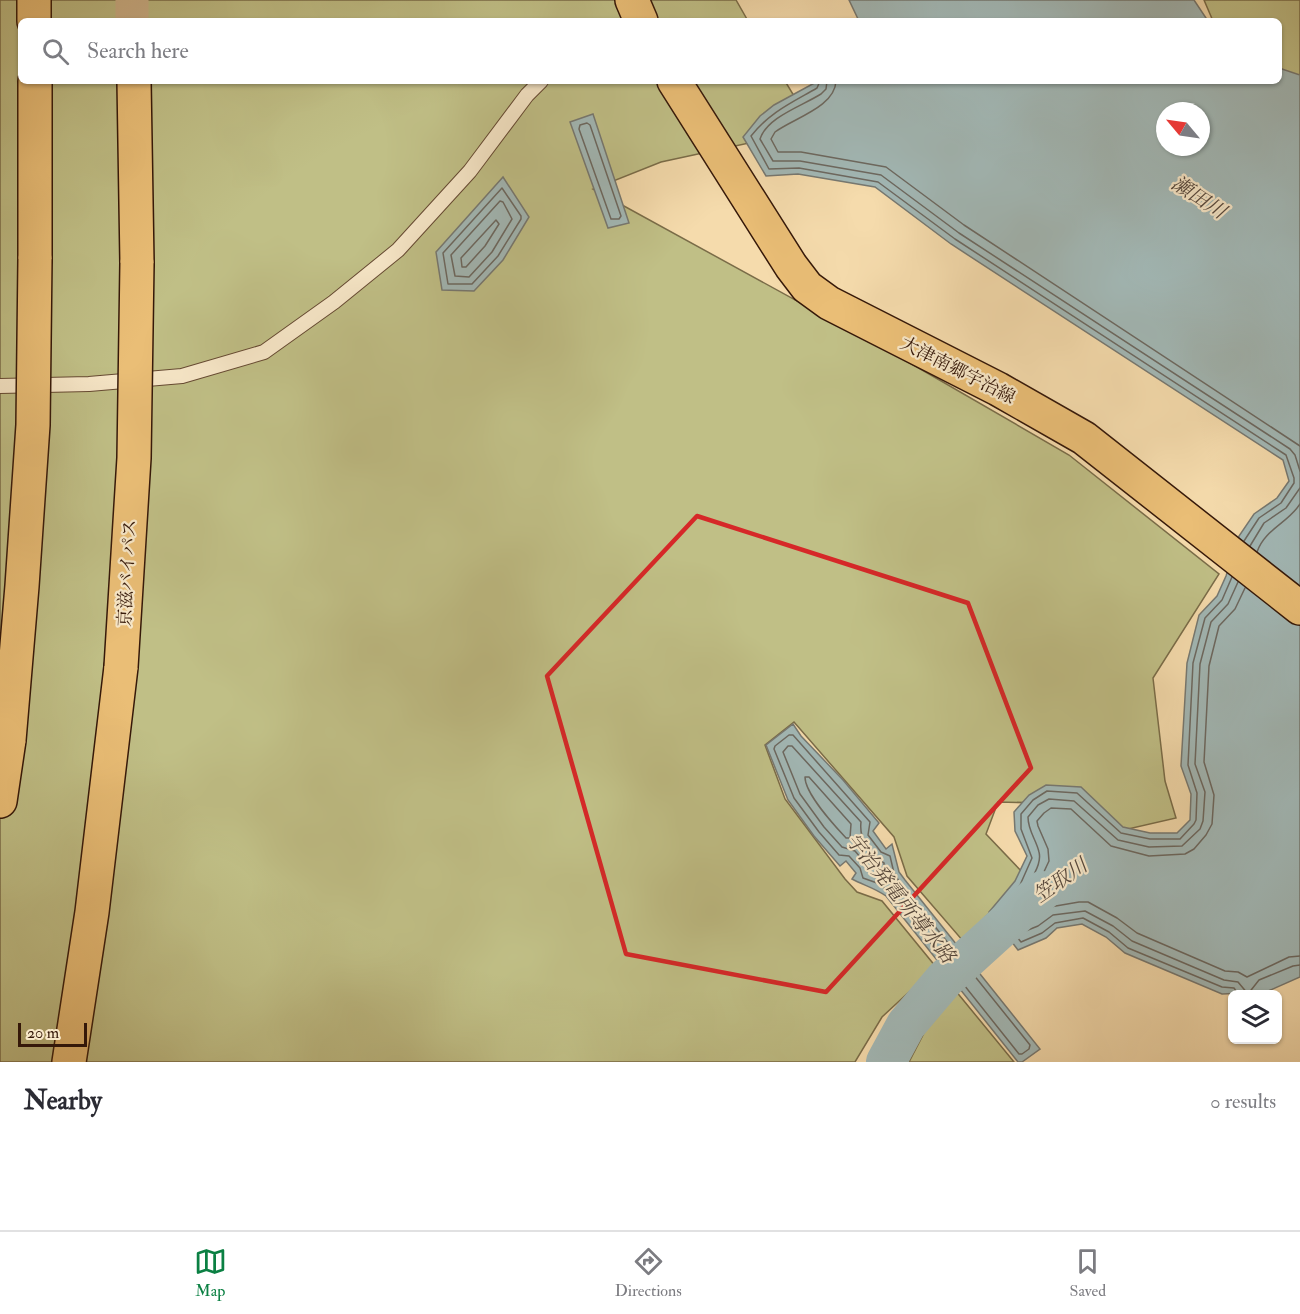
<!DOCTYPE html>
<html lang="en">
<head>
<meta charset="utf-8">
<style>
  body { margin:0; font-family:"IM FELL Double Pica","Noto Serif JP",serif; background:#f2f2f3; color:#2b2b33 }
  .controls { position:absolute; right:18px; bottom:18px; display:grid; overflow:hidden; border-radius:9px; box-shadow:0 2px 4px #0004 }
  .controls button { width:54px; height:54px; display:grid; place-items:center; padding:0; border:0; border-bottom:2px solid #e1e1e2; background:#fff; color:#2b2b33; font:30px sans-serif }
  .compass { position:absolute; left:1156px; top:102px; width:54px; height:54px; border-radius:50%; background:#fff; box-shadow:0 2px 4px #0004; rotate:299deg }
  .scale { position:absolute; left:18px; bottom:15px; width:69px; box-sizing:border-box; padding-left:6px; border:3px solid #351809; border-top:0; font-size:16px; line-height:21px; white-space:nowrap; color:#351809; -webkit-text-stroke:4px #f8e8c9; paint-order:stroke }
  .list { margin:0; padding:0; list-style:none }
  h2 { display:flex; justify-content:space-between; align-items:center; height:78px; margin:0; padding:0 24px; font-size:26px }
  h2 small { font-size:20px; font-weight:400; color:#7c7c81 }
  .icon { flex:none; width:33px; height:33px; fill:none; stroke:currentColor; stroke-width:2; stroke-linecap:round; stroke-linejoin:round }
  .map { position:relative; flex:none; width:1300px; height:1062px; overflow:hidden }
  .search { position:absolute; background:#fff; box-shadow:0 2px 4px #0004; left:18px; right:18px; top:18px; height:66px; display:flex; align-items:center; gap:15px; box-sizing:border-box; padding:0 21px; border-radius:9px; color:#7c7c81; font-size:22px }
  .sheet { height:168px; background:#fff }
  nav { display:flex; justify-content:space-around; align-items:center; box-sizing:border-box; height:84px; border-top:2px solid #e1e1e2; background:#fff; font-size:16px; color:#7c7c81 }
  nav a { display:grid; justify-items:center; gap:3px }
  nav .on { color:#0b8043 }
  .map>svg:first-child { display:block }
  .green { fill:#c0bf86; stroke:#7a6c48; stroke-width:1.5 }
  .water { fill:#a2b8b6; stroke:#767871; stroke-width:1.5; fill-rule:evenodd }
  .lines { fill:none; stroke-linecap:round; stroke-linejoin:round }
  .shore { stroke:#6c6860; stroke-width:1.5 }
  .river { stroke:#a2b8b6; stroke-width:40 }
  .highway-tunnel { stroke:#cfb48b; stroke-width:33; stroke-dasharray:33 16; stroke-linecap:butt }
  .lane-casing { stroke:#654932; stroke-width:16 }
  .primary-casing { stroke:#351809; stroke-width:36 }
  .highway-casing { stroke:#351809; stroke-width:36 }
  .lane { stroke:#f8e8c9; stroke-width:14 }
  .primary { stroke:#eabe76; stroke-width:33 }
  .highway { stroke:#eabe76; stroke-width:33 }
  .highway-bridge-casing { stroke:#351809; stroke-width:36; stroke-linecap:butt }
  .highway-bridge { stroke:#eabe76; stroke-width:33 }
  .marked { fill:none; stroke:#d62828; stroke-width:4.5; stroke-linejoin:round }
  .labels { text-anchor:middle; stroke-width:4.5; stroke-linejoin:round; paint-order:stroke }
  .street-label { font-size:18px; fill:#351809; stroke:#f8e8c9 }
  .water-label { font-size:20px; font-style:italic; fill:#56483d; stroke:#f8e8c9 }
</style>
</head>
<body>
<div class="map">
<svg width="1300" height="1062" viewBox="0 0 1300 1062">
  <rect width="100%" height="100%" fill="#f5dbac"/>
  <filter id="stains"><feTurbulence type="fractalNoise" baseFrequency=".00333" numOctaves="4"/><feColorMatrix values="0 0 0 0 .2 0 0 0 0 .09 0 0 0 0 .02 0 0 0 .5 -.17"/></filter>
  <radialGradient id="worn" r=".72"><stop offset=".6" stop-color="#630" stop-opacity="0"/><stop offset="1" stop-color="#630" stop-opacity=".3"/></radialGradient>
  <!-- green -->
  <g class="green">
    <path d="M0 0H736L748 21H21V81H785L814 129 661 162 593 189 910 363 1069 455 1219 574 1153 678 1165 781 1176 818 1102 835 1046 803 998 802 986 834 1025 875 963 941 907 876 894 837 794 722 765 745 785 799 845 879 857 892 882 901 936 967 882 1017 855 1062H0Z"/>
    <path d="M1204 0H1300V78L1279 68V21H1213Z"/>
    <path d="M955 990 1014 1062H909L938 1006Z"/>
  </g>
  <!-- water -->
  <g class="water">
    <path d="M849 0H1194L1208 21H859Z"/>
    <path d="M1279 68 1300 75V977L1266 992 1222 994 1125 953 1106 937 1082 924 1057 928 1046 938 1018 950 989 912 1015 881 1027 856 1015 831 1014 812 1029 795 1046 785 1081 787 1123 827 1150 833H1177L1190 820 1191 794 1181 766 1187 663 1199 615 1217 596 1226 576 1239 536 1254 514 1277 498 1289 481 1283 460 951 244 875 187 798 174 766 176 743 137 760 116 774 105 818 81H1279ZM1165 111H1201V147H1165Z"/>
    <path d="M593 114 629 223 608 228 570 122Z"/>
    <path d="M503 177 529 217 503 260 474 291 442 290 436 252Z"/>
    <path d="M793 724 801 736 843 780 879 823 873 831 886 849 892 844 899 872 905 880 1040 1049 1022 1062H1018L886 896C875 888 863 885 852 879L856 873 846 861 840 866 814 836 788 800 766 745Z"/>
  </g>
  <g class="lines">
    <!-- shore -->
    <g class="shore">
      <path d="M820 81 817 88C791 103 770 112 751 136L769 169 799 168 878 182 955 239 1286 455 1294 478V483L1281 503 1259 518 1244 541"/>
      <path d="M827 81 826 89 821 94C802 106 767 117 760 139L773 161H800L881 175 959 233 1290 449 1295 455 1300 471"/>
      <path d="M836 81C835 107 794 118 775 132L771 139 778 152H801L886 167 964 225 1300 446"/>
      <path d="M587 123 590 125 621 216 619 219H611L579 129 580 125Z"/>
      <path d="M502 188 521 216V219L498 256 472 284H448L443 253Z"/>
      <path d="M500 201 503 202 512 219 492 252 469 277 455 276 451 255Z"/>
      <path d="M496 220 499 224 485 246 466 267H462L461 258Z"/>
      <path d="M1250 546 1264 523 1286 508 1300 488"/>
      <path d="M1257 552C1265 529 1288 523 1300 504"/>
      <path d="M1232 577 1222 600 1205 618 1193 663 1188 765 1197 793 1196 820 1194 824 1180 839H1150L1121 833 1077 793 1047 791 1033 800 1021 814V829L1032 858 1020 885 998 913 1021 942 1042 933 1055 923 1083 918 1109 932 1128 948 1222 987 1234 988 1238 994"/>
      <path d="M1238 582 1228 604 1211 622 1200 664 1195 764 1205 792 1203 821 1200 829 1182 846 1149 847 1118 840 1074 801 1049 799 1038 805 1028 817C1028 831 1036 839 1039 852 1044 871 1015 898 1008 913L1023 932 1038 926 1053 915 1085 911 1113 926 1132 941 1224 980 1238 982 1248 994 1259 980 1293 966 1300 965"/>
      <path d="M1245 588 1235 609 1219 626 1209 666 1204 762 1214 795 1212 824 1206 835 1194 849 1185 854 1149 856 1111 846 1071 809 1051 808 1044 813 1037 821 1038 826 1048 849 1049 861 1035 891 1019 914 1027 921 1050 907 1079 902H1088L1117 918 1137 933 1225 971 1238 972 1247 977 1289 957 1300 956"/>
      <path d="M789 735H793L870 822 868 835 881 852 890 856 894 873 900 883 1030 1045 1029 1049 1022 1054H1019L890 892 877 883 863 878 860 868 849 856 839 855 819 832 794 798 774 749 775 746Z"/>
      <path d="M788 746H792L861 822C859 839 869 855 884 863L885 877 871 873 867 865 855 851 842 847 824 827 800 794 783 752Z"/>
      <path d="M805 777H809L851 824 850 838H846C834 825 805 794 805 777Z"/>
    </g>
    <!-- river -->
    <path class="river" d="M886 1062 906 1025 945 979 1042 891"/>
    <!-- highway-tunnel -->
    <path class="highway-tunnel" d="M132 0V21"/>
    <!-- lane casing -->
    <g class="lane-casing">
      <path id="lane" d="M0 386 89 384 182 376 264 352 334 302 398 250 470 171 527 95 541 81"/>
    </g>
    <!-- primary casing -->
    <g class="primary-casing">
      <g id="primary">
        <path d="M632 0 641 21"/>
        <path d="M674 81 791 266 807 287 829 303 998 389 1084 438 1300 608"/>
      </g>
    </g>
    <!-- highway casing -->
    <g class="highway-casing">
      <g id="highway">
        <path d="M34 0V21"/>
        <path d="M35 81V259"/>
        <path d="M134 81 137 263"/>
        <path d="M0 801 9 740"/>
        <path d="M69 1062 92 912 121 667"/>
      </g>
    </g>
    <!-- lane -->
    <use href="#lane" class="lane"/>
    <!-- primary -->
    <use href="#primary" class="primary"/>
    <!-- highway -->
    <use href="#highway" class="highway"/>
    <!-- highway-bridge casing -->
    <g class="highway-bridge-casing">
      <g id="highway-bridge">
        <path d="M121 667 134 458 137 263"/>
        <path d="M9 740 22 586 33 425 35 259"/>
      </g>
    </g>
    <!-- highway-bridge -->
    <use href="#highway-bridge" class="highway-bridge"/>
  </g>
  <!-- marked area -->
  <path class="marked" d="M697 516 968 603 1031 768 826 992 626 954 547 676Z"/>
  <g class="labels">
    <!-- street labels -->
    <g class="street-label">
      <text transform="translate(958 370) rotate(27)" y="6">大津南郷宇治線</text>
      <text transform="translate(127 573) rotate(-87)" y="6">京滋バイパス</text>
    </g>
    <!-- water labels -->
    <g class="water-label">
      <text transform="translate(1199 197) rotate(33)" y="7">瀬田川</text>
      <text transform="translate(1060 880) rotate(-35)" y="7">笠取川</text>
      <text transform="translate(901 898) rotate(51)" y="7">宇治発電所導水路</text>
    </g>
  </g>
  <rect width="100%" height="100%" filter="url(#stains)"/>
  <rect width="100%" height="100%" fill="url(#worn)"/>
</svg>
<div class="controls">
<button><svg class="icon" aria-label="layers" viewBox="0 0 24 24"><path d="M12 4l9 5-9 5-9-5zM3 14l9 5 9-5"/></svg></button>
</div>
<svg class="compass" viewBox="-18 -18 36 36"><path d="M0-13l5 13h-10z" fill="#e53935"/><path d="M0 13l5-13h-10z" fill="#7c7c81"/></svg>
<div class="scale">20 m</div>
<div class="search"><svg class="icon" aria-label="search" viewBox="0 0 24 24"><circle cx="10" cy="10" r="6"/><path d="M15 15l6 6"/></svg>Search here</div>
</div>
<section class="sheet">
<h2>Nearby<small>0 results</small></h2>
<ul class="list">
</ul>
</section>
<nav>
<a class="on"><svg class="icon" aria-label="map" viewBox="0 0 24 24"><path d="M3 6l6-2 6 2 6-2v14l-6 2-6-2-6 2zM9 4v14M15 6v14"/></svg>Map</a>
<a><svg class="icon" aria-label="directions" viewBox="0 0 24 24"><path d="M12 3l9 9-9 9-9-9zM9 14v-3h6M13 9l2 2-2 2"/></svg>Directions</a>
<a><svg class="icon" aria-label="saved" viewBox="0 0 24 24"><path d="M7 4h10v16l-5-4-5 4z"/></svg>Saved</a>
</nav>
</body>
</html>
